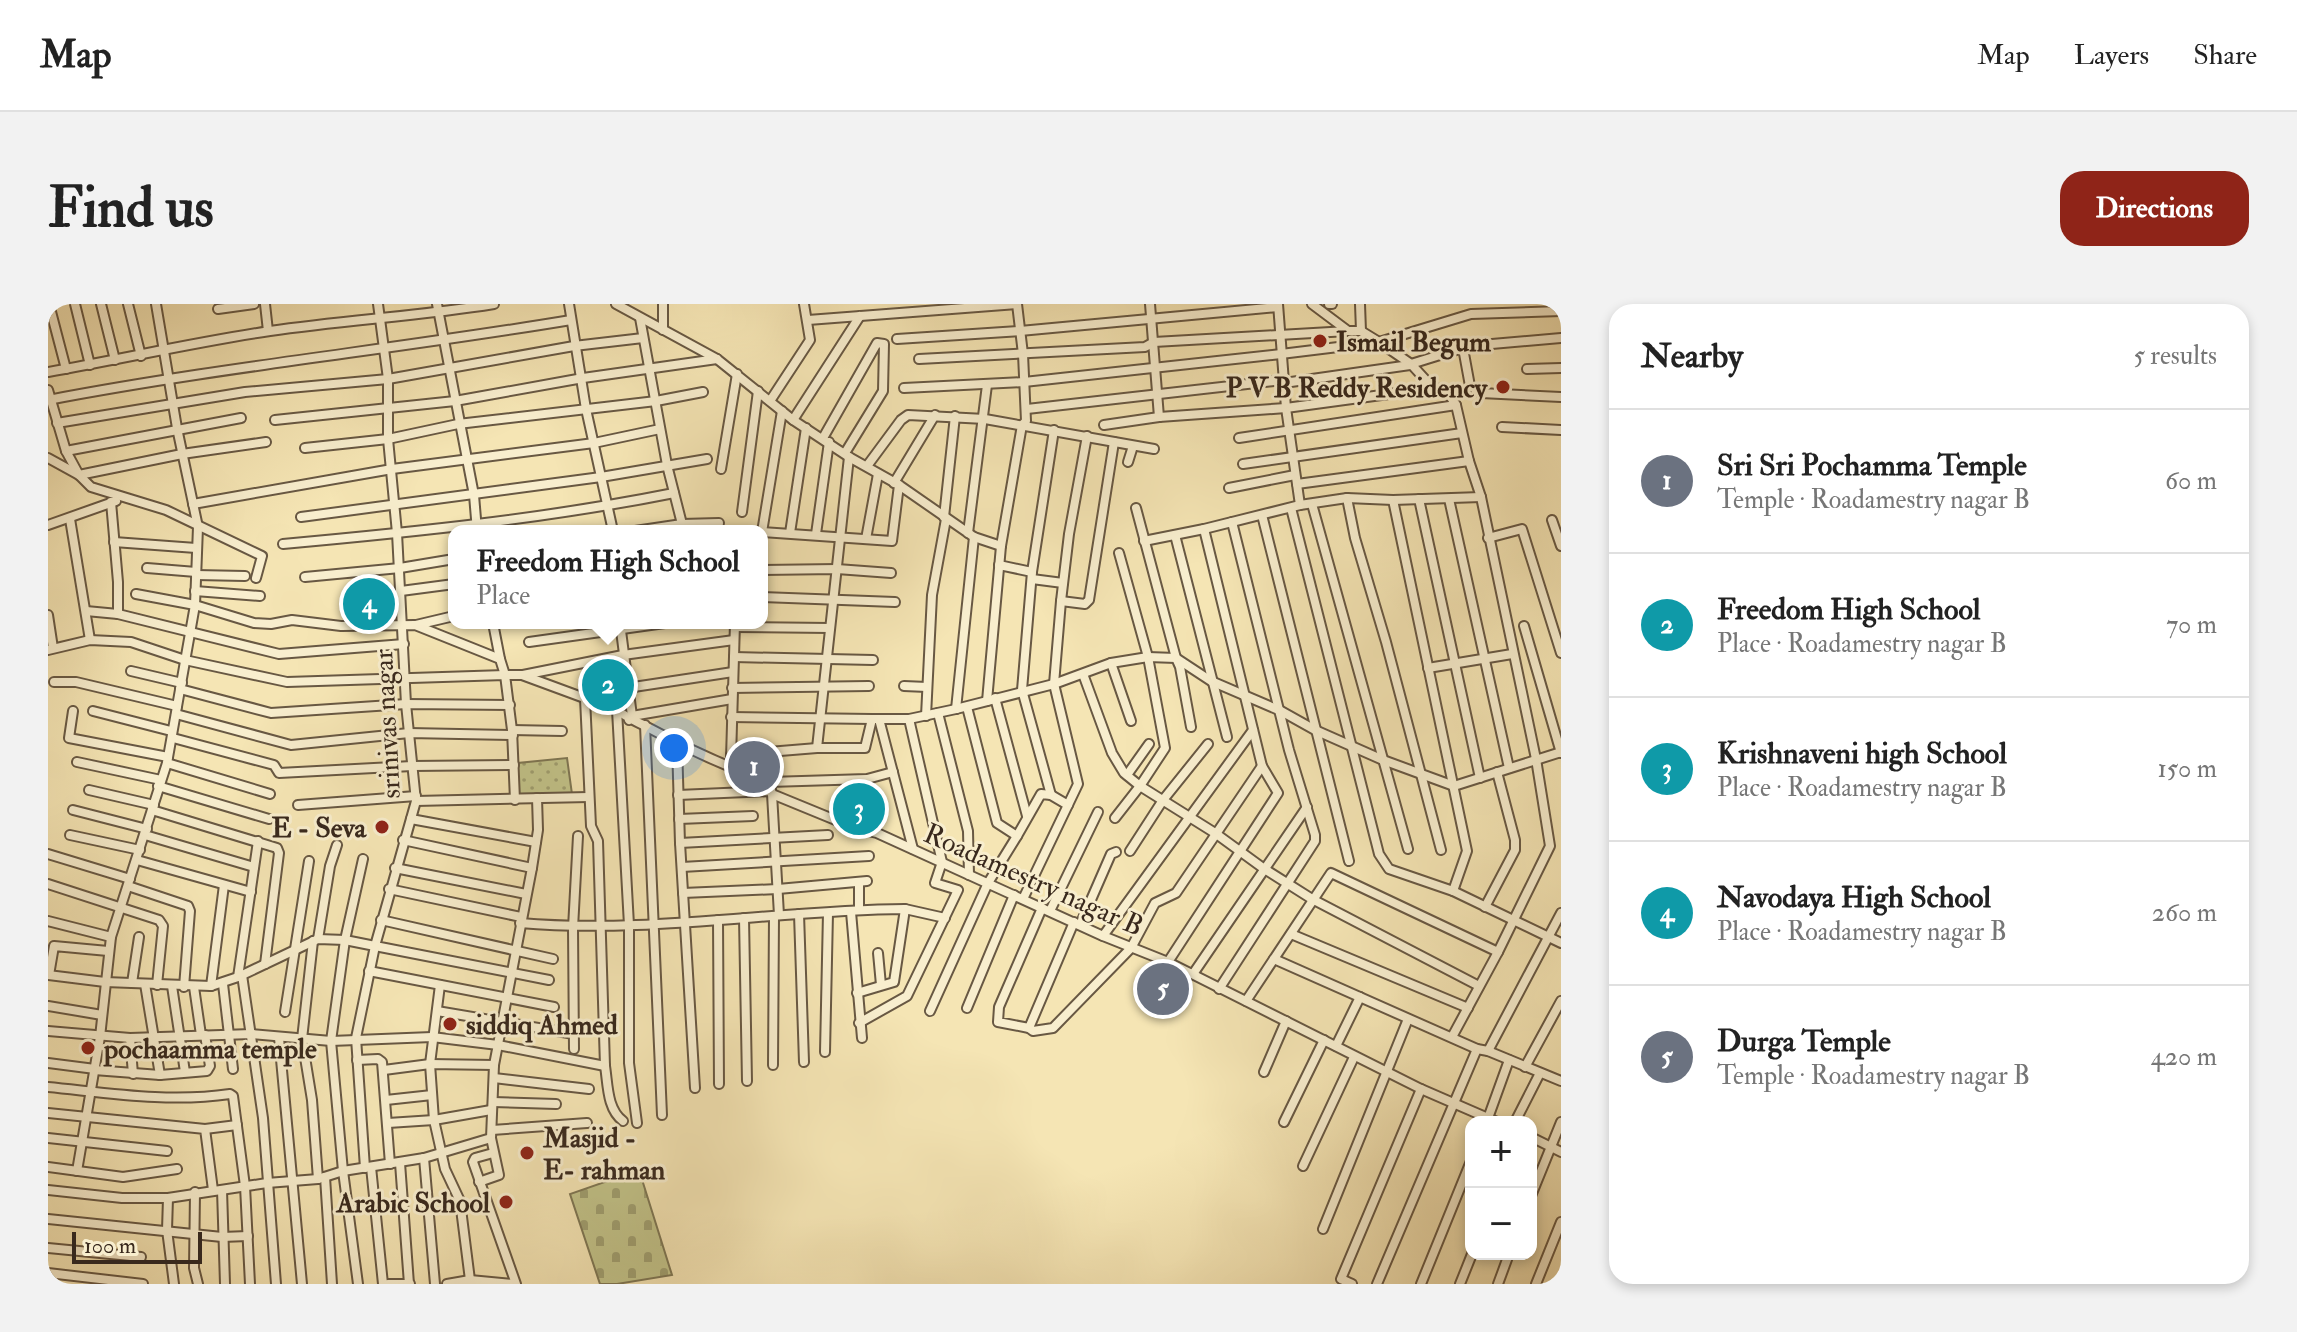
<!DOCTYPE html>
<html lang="en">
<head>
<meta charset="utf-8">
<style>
  body { margin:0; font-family:"IM FELL Double Pica",serif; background:#f2f2f2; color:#222 }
  .controls { position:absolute; right:24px; bottom:24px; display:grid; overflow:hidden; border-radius:16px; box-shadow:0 4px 12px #0003 }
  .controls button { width:72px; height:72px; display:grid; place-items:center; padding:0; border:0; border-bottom:2px solid #e0e0e0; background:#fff; color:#222; font:40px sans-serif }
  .scale { position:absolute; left:24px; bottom:20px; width:130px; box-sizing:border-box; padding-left:8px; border:4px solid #39291d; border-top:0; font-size:22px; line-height:28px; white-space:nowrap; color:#39291d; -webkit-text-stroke:6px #f8eece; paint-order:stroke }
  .you { position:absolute; left:626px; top:444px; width:28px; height:28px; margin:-20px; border:6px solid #fff; border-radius:50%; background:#1a73e8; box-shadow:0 0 0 12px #1a73e833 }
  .badge { display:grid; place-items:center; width:52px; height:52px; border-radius:50%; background:#8f2418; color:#fff; font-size:26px; font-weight:700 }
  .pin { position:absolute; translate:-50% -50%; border:4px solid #fff; box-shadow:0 2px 8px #0006 }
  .popup { position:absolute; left:400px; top:221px; width:320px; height:104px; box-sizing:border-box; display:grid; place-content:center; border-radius:16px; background:#fff; filter:drop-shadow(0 2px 6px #0005); font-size:26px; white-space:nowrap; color:#767676 }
  .popup b { font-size:30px; color:#222 }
  .popup::after { content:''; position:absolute; left:50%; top:100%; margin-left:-16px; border:16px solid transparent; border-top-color:#fff }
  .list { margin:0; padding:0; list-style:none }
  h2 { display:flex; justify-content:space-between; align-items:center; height:104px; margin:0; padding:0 32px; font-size:34px }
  h2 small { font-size:26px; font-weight:400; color:#767676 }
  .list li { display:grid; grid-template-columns:52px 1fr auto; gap:24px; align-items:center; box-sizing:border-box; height:144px; padding:0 32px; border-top:2px solid #e0e0e0 }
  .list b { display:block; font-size:30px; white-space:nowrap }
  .list p { margin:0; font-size:26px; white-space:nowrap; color:#767676 }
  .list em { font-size:26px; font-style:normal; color:#767676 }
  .map { position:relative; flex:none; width:1513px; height:980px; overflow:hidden; border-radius:24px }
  header { display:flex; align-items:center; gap:48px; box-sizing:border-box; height:112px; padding:0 40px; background:#fff; border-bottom:2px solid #e0e0e0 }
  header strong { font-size:38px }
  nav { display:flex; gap:44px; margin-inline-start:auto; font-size:28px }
  .intro { display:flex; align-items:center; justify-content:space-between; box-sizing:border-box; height:192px; padding:0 48px }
  h1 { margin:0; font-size:56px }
  .button { padding:20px 36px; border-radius:24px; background:#8f2418; color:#fff; font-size:28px; font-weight:700 }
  main { display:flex; gap:48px; padding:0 48px }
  aside { flex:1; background:#fff; border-radius:24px; box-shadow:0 4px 12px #0003 }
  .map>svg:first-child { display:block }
  .grass { fill:url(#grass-dots); stroke:#7e7653; stroke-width:2 }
  .cemetery { fill:url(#cemetery-stones); stroke:#7e7653; stroke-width:2 }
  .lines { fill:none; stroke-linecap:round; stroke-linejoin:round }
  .minor-casing { stroke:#685843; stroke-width:12 }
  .minor { stroke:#f8eece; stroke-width:8 }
  .poi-dot { fill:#8f2418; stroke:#f8eece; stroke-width:3 }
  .labels { text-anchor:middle; stroke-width:6; stroke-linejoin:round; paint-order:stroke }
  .poi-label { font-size:28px; font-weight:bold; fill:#39291d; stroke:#f8eece; text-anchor:start }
  .street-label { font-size:28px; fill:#39291d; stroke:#f8eece }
</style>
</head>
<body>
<header>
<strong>Map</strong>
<nav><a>Map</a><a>Layers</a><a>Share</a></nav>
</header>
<div class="intro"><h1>Find us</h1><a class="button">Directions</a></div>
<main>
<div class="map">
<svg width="1513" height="980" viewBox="0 0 1513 980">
  <defs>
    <pattern id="grass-dots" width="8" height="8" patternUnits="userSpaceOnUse" patternTransform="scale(2)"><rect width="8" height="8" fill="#c2c389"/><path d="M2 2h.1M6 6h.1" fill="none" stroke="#9f9e6f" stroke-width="1.8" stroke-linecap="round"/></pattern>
    <pattern id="cemetery-stones" width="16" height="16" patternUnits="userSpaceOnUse" patternTransform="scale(2)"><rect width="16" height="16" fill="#c2c389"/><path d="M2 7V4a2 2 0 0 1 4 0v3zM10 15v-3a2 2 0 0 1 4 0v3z" fill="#9f9e6f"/></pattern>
  </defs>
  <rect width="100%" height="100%" fill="#f5e5b4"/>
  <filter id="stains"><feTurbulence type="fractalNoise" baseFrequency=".0025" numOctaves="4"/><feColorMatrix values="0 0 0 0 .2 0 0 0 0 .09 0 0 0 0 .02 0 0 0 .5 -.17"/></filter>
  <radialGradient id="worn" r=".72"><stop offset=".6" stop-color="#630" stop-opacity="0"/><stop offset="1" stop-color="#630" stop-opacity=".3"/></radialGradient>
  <!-- grass -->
  <path class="grass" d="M519 454 524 490 470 493V459Z"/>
  <!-- cemetery -->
  <path class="cemetery" d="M591 866 624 971 569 980H552L522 890Z"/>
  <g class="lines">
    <!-- minor casing -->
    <g class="minor-casing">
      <g id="minor">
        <path d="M1 0 18 65"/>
        <path d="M27 0 42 61"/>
        <path d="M53 0 67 56"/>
        <path d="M80 0 93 52"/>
        <path d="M217 0 220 27"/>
        <path d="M330 0 340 75V135L349 229 358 400 368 497 327 642 501 676"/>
        <path d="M389 0 426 191 429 227"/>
        <path d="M521 0 538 105 565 227"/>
        <path d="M568 0 669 55 745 116 801 153 851 181 926 233 953 242"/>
        <path d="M615 0V26"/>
        <path d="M1102 0 1111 113"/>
        <path d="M1230 0 1238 104 1252 201"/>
        <path d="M1264 0 1300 27H1313L1331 38 1363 60 1385 84 1393 85 1402 92 1408 101 1421 157 1433 193 1488 455 1502 542 1450 648 1404 733"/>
        <path d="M1281 0H1284"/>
        <path d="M1312 0 1313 27"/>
        <path d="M170 5 206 0"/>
        <path d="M592 14 619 161 634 220"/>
        <path d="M760 16 969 0"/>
        <path d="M849 35 972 27 1230 3"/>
        <path d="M1415 44 1422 82 1433 89 1513 93"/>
        <path d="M871 55 1097 43 1106 38 1300 27"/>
        <path d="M1363 60 1421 42 1513 34"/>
        <path d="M1479 65 1513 64"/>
        <path d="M0 68C74 55 148 38 222 27 297 16 372 12 446 0"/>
        <path d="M1236 79 1362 61"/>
        <path d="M856 84 976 78 1233 50 1331 38 1423 10 1513 7"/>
        <path d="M0 86 18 147 31 171 134 150 218 138"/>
        <path d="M0 96C173 63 349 45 523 16"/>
        <path d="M722 97 762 36 756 0"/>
        <path d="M979 105 1235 76"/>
        <path d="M227 116 407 97 535 74 669 55"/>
        <path d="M745 116 812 12"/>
        <path d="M9 119 197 88 340 75 526 42 595 34"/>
        <path d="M1056 121 1111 113 1238 104 1385 84"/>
        <path d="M1454 123 1513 126"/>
        <path d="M775 134 829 39 836 40 835 87 797 149"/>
        <path d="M1191 134 1408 101"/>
        <path d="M257 144 340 135 410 120 608 97 655 88"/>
        <path d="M18 147 193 114"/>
        <path d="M0 154 31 171 43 183 118 206 214 252 208 274"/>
        <path d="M1080 158 1085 142"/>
        <path d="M1195 160 1414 129"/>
        <path d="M819 162 853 116 860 111 937 115 1106 145"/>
        <path d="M673 165 689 70"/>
        <path d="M846 179 887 111"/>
        <path d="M1249 180 1421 157"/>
        <path d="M1181 184 1247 171"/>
        <path d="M1299 194 1307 234 1338 338 1393 546"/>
        <path d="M1371 195 1432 474"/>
        <path d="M1401 195 1461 464"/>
        <path d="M1345 196 1419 547 1405 587"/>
        <path d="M63 198 70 278V310"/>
        <path d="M145 200 344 165 546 139 612 125"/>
        <path d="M1264 200 1360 545"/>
        <path d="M1088 204 1128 354 1132 363 1143 423"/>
        <path d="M1243 204 1331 550 1341 565 1405 587 1513 639"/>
        <path d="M694 208 710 87"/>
        <path d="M1214 211 1301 557"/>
        <path d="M253 213 553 173 659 155"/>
        <path d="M896 213 907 112"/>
        <path d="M22 215 42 336"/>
        <path d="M1504 216 1513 242"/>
        <path d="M0 221 68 197"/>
        <path d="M587 227 634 220 671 219"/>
        <path d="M714 228 844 237 851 181"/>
        <path d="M714 228 734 107"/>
        <path d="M742 229 758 124"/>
        <path d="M920 229 939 81"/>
        <path d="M768 230 781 138"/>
        <path d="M1127 231 1179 433"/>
        <path d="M1440 234 1474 225 1513 349"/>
        <path d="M818 235 830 170"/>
        <path d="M1096 237 1156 225 1252 201 1299 194 1345 196 1433 193"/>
        <path d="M66 238 148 244"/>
        <path d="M235 240C366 228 496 215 626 189"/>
        <path d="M951 261 984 268"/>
        <path d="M99 264 148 268"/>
        <path d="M714 266 789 265 843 269"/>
        <path d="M148 271 197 272"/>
        <path d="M257 273 352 264 406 255"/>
        <path d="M984 275 1015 279"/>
        <path d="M147 287 212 292"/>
        <path d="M353 287 406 280"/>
        <path d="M88 290 147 301 206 319 223 320 244 316 293 322 367 321 452 355 457 371H474L569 406C579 414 590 418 601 424 640 445 679 463 721 478L724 490 807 524 829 529 1055 632 1120 658 1373 785 1449 818"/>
        <path d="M714 293 847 298"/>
        <path d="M1013 297 1037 300 1041 296 1066 138"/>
        <path d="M38 307 70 310 231 350 356 340"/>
        <path d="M0 311 5 344"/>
        <path d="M445 319 452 355"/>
        <path d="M572 319 584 412 581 416"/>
        <path d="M368 321 406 312"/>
        <path d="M1476 322 1513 449"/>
        <path d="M687 323 782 324"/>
        <path d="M481 338 617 319"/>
        <path d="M0 346 42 336 83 338 137 356 239 378 457 371 464 426 467 496"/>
        <path d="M686 353 825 356"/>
        <path d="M1063 359 1083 417"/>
        <path d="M1380 364 1464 350"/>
        <path d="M83 367 134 379"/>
        <path d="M1035 370 1064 449 1076 469 1092 482 1167 529 1215 564 1264 595 1431 682"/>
        <path d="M475 371 575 351 686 336"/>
        <path d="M6 378H28L129 402"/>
        <path d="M856 382 879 383"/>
        <path d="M579 384 685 368"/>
        <path d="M684 384 821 382"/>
        <path d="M132 385 223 409 358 400 462 401"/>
        <path d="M537 394 543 522 550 537 557 762C560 781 559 805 575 817"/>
        <path d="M947 394 979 512"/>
        <path d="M939 397 953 242 974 121 978 117 975 50 969 0"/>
        <path d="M919 403 949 519 969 532 993 490 1003 491 1020 501"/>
        <path d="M908 405 926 233"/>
        <path d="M569 406 581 621V759L589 819"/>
        <path d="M25 407 21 434 120 453"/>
        <path d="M45 407 123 427"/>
        <path d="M890 409 920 527 921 571"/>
        <path d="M128 410 243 441 361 429 465 431"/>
        <path d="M584 412 684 395"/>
        <path d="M878 412 884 291 898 215"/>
        <path d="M683 413 824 415"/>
        <path d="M831 415 865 545"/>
        <path d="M597 421 614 811"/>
        <path d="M464 426 514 427"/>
        <path d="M125 434 226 461 231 469 364 462 466 461"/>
        <path d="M629 440 632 539 647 784"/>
        <path d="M769 444 801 153"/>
        <path d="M683 451 769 444H817L824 415H861L908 405 1006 380 1063 359 1100 353 1128 354 1163 377 1233 407 1267 426 1335 456 1406 482 1513 448"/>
        <path d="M683 454 687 319"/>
        <path d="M29 458 113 476"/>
        <path d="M119 459 222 490"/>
        <path d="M1079 471 1101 440"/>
        <path d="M721 478 819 475 845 468"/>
        <path d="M110 482 221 515"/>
        <path d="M41 486 106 501"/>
        <path d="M724 490 731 611"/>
        <path d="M630 491 723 487"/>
        <path d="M1003 491 974 386 984 268 1006 126"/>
        <path d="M368 497 541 493"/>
        <path d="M250 501 368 492"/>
        <path d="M25 506 99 525"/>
        <path d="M104 506 229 544 231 549 217 660"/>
        <path d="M1067 514 1092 482 1117 444 1100 353 1071 249"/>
        <path d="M363 515 488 538"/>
        <path d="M631 515 705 512"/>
        <path d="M22 531 92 546"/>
        <path d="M97 531 206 563"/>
        <path d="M355 536 484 564"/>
        <path d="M632 539 780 531"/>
        <path d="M1082 547 1115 496 1160 440"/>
        <path d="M0 550 82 575"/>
        <path d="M89 556 203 588"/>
        <path d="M634 563 821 552"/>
        <path d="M347 564 478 590"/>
        <path d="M811 578V605"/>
        <path d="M0 580 111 616 115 622 109 681"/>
        <path d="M80 582 140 602 142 607 136 683"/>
        <path d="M341 585 473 613"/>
        <path d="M635 589 730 585 819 577"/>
        <path d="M975 595 1030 480 1006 380 1013 297 1021 230 1039 132"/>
        <path d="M1437 603 1467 546V536L1449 468"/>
        <path d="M994 604 951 703 950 718 981 724 985 727 1005 724 1083 644 1107 599 1128 589 1214 462"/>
        <path d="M857 605 897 614"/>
        <path d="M1002 607 1050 508"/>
        <path d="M803 608 814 734"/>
        <path d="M751 610 756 758"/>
        <path d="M696 614 699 777"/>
        <path d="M333 616 505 655"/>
        <path d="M670 616 671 780"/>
        <path d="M0 617 63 633"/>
        <path d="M472 619C600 630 729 606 857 605L846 678 809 689"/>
        <path d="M1032 621 1063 550 1068 548"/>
        <path d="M1243 630 1420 704"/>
        <path d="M1055 632 1205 426"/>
        <path d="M270 635 282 562 289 541"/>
        <path d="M265 637 254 735 264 796 270 875"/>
        <path d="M830 649 833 681"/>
        <path d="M1226 655 1429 745 1440 747 1513 777"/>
        <path d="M1120 658 1230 489 1214 462 1156 225"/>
        <path d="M321 667 506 703"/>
        <path d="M1145 670 1259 503"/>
        <path d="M0 671 57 678 163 682 190 673 270 635 297 636 327 642 308 734 317 864"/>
        <path d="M1 671 6 642 60 647"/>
        <path d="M194 671 215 814 228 980"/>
        <path d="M190 673 210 537"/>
        <path d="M84 679 91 633"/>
        <path d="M97 680 112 771"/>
        <path d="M175 680 185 765"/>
        <path d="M392 681 382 760 386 816 397 865 412 897 422 976"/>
        <path d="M124 682 137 768"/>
        <path d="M163 682 176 581"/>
        <path d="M146 683 153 731"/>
        <path d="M1171 685 1267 537V531L1241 446 1184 218"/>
        <path d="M1198 697 1283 569 1450 648"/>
        <path d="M0 702 54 711"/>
        <path d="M919 704 966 591"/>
        <path d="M389 707 526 730"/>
        <path d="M882 707 940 579 969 532"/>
        <path d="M237 708 261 557"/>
        <path d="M811 719 859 692 910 586 887 579 894 558 861 415"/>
        <path d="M981 724 1026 618"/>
        <path d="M0 727 82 734 204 730 283 737 384 733 450 741 557 762"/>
        <path d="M82 734 85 770"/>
        <path d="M231 734 254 980"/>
        <path d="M1288 742 1312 693"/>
        <path d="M526 745 525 624 530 532"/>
        <path d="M1440 747 1513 609"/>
        <path d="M777 748 780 609"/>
        <path d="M309 756 330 755 334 758 342 860"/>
        <path d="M0 759 47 765"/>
        <path d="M725 761 726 612"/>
        <path d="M1477 763 1513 697"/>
        <path d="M46 766 112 771 159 767 162 762 157 731"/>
        <path d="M336 766 382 760 446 761"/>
        <path d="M1216 768 1238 717"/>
        <path d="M446 774 541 785"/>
        <path d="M0 783C61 789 120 799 182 790L185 792 197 882 202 980"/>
        <path d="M338 796 384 791"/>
        <path d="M445 798 508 800"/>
        <path d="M0 809 157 825 165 886"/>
        <path d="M1439 817 1461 756"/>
        <path d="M1236 818 1276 736"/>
        <path d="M1467 818 1492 769"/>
        <path d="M340 819 386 816 443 806"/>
        <path d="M157 825 189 821"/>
        <path d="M444 826 539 819"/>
        <path d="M1483 833 1513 848"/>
        <path d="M0 834 119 847"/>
        <path d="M445 849 427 854 425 858 468 980"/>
        <path d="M376 854 387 980"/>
        <path d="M352 859 361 980"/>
        <path d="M1255 862 1306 753"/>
        <path d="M0 863 75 873 129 865"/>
        <path d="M323 863 335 980"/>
        <path d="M29 867 52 733 63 633 119 459 147 301 150 223 129 124 108 0"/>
        <path d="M277 873 284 980"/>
        <path d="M431 878 451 871 443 834"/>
        <path d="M0 886 74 894H120L119 926 126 980"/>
        <path d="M174 886 177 980"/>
        <path d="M147 888 146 964 150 980"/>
        <path d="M1483 892 1513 818"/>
        <path d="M120 894 219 879 270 875 295 867 376 854 443 834 446 761 484 564 490 526 489 494"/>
        <path d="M0 915 174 933 200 932"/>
        <path d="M1275 925 1360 715"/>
        <path d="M0 944 93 953"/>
        <path d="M0 969 95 980"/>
        <path d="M310 980 295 867 283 737 297 636 315 555"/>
        <path d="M340 980H362"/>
        <path d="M399 980 422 976 465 980"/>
        <path d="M1304 980 1293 975 1373 785"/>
        <path d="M1329 980 1429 745"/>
        <path d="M1373 980 1423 857"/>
        <path d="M1412 980 1424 950"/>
        <path d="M1450 980 1461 950"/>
        <path d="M1488 980 1513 918"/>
      </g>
    </g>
    <!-- minor -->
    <use href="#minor" class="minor"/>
  </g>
  <!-- markers -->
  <g class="poi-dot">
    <circle cx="1272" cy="37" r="8"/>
    <circle cx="1455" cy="83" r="8"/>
    <circle cx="334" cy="523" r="8"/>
    <circle cx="402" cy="720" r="8"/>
    <circle cx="40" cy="744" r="8"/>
    <circle cx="479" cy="849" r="8"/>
    <circle cx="458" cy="898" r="8"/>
  </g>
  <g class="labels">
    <!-- poi labels -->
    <g class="poi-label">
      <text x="1288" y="47">Ismail Begum</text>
      <text x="1439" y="93" text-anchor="end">P V B Reddy Residency</text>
      <text x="318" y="533" text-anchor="end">E - Seva</text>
      <text x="418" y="730">siddiq Ahmed</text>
      <text x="56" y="754">pochaamma temple</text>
      <text x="495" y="843">Masjid -<tspan x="495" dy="32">E- rahman</tspan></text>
      <text x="442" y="908" text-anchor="end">Arabic School</text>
    </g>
    <!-- street labels -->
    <g class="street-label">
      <text transform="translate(338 420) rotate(-93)" y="10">srinivas nagar</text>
      <text transform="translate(986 575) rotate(24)" y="10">Roadamestry nagar B</text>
    </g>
  </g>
  <rect width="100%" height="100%" filter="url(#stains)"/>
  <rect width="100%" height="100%" fill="url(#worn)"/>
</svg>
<div class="controls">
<button>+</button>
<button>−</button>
</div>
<div class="scale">100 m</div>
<div class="you"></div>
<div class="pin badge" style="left:706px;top:463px;background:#6b7280">1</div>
<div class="pin badge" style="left:560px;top:381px;background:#0f9aa8">2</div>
<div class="popup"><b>Freedom High School</b>Place</div>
<div class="pin badge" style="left:811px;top:505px;background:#0f9aa8">3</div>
<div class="pin badge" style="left:321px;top:300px;background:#0f9aa8">4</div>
<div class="pin badge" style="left:1115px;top:685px;background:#6b7280">5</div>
</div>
<aside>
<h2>Nearby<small>5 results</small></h2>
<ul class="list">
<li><span class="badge" style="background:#6b7280">1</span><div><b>Sri Sri Pochamma Temple</b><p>Temple · Roadamestry nagar B</p></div><em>60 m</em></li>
<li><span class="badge" style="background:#0f9aa8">2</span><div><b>Freedom High School</b><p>Place · Roadamestry nagar B</p></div><em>70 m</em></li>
<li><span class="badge" style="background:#0f9aa8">3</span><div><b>Krishnaveni high School</b><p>Place · Roadamestry nagar B</p></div><em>150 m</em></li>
<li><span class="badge" style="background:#0f9aa8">4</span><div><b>Navodaya High School</b><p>Place · Roadamestry nagar B</p></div><em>260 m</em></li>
<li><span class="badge" style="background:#6b7280">5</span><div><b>Durga Temple</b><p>Temple · Roadamestry nagar B</p></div><em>420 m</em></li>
</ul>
</aside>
</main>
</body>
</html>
